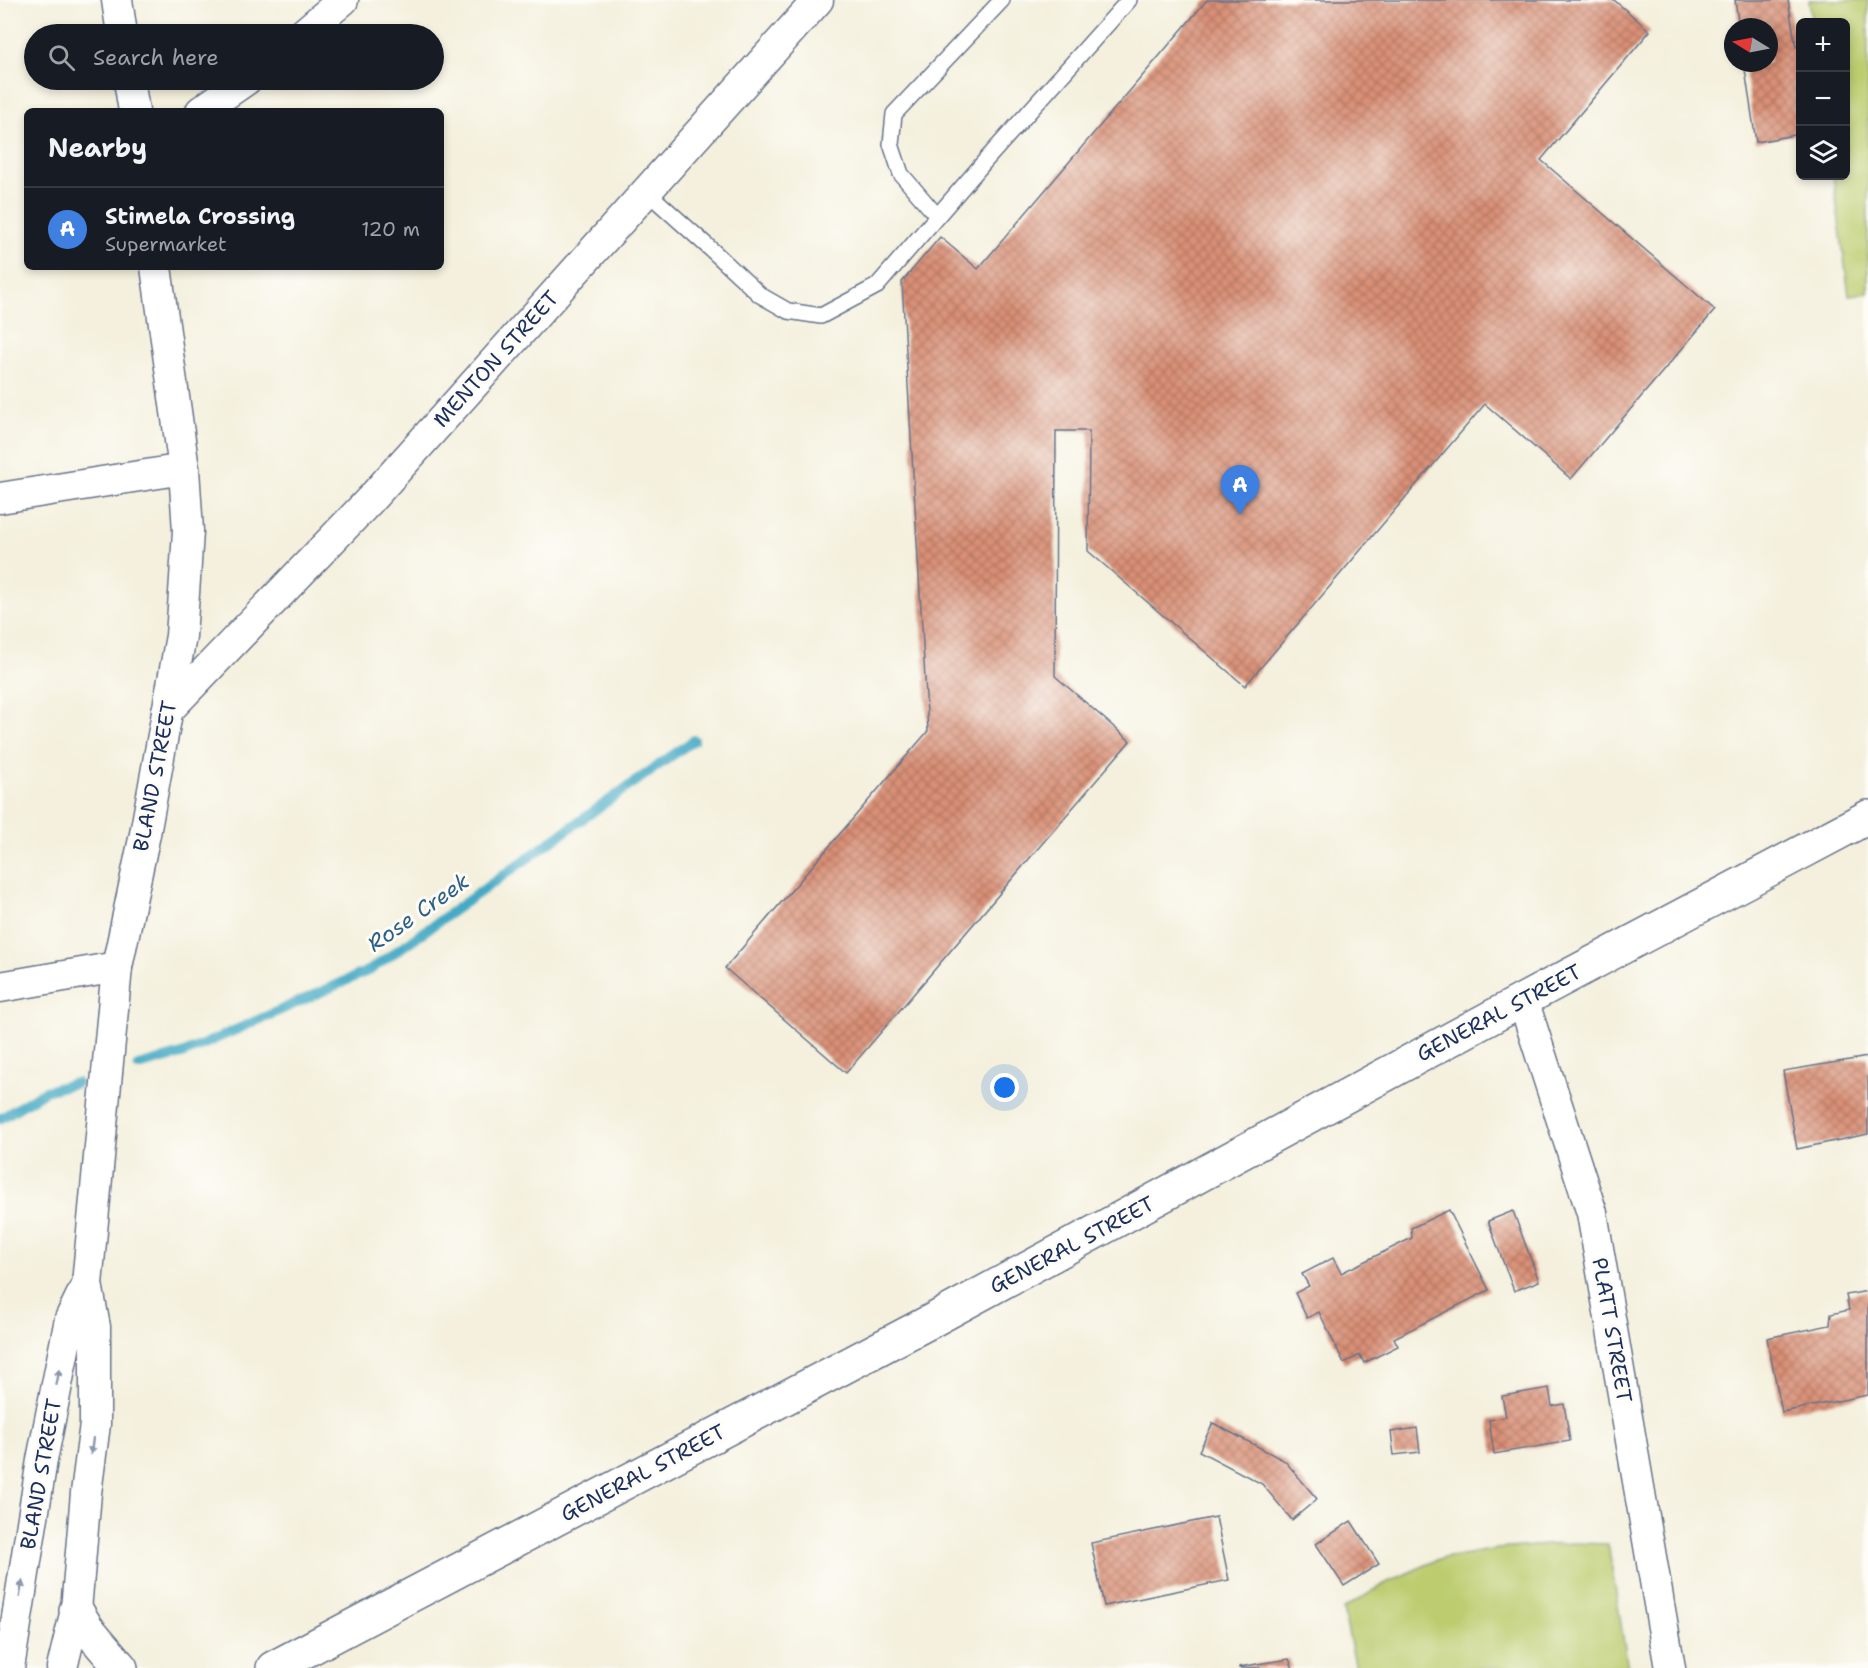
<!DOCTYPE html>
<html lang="en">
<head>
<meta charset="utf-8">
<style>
  body { margin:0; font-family:"Shantell Sans",sans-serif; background:#242831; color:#f1f3f6 }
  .controls { position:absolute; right:18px; top:18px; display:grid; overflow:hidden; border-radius:9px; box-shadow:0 3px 9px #0003 }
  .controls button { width:54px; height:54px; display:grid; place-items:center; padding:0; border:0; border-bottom:2px solid #363941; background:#171b24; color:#f1f3f6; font:30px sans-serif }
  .compass { position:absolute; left:1724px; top:18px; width:54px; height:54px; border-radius:50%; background:#171b24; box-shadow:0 3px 9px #0003; rotate:280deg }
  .you { position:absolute; left:1005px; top:1088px; width:21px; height:21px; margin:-15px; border:4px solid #fff; border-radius:50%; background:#1a73e8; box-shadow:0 0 0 9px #1a73e833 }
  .badge { display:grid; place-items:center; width:39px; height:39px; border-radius:50%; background:#c8321e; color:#fff; font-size:20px; font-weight:700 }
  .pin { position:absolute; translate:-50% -50px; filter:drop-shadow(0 2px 3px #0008) }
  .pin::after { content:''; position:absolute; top:32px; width:21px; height:18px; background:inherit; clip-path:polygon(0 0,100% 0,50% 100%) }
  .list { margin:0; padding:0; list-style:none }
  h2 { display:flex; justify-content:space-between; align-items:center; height:78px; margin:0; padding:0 24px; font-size:26px }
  h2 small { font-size:20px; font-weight:400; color:#9ea1a6 }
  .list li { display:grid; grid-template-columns:39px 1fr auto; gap:18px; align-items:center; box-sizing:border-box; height:84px; padding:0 24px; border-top:2px solid #363941 }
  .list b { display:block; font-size:22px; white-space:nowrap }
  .list p { margin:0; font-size:20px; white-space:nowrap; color:#9ea1a6 }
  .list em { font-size:20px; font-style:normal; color:#9ea1a6 }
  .icon { flex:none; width:33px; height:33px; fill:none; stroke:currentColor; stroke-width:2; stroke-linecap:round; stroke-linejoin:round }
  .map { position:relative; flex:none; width:1868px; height:1668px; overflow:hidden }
  .search { position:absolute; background:#171b24; box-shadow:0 3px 9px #0003; left:24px; top:24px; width:420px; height:66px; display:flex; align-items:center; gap:15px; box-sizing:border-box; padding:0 21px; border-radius:33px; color:#9ea1a6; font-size:22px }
  .panel { position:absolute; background:#171b24; box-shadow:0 3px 9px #0003; left:24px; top:108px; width:420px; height:162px; border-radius:9px }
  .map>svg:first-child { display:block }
  .grass { fill:#bccc6e; stroke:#6c7e66; stroke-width:1.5 }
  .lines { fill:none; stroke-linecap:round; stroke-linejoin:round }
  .stream { stroke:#45aac5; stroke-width:10 }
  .building { fill:url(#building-cross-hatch) }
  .lane-casing { stroke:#67738a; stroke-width:18 }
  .street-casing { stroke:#67738a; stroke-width:33 }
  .secondary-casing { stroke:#67738a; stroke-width:36 }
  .lane { stroke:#fff; stroke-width:15 }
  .street { stroke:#fff; stroke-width:30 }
  .secondary { stroke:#fff; stroke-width:33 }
  .oneway { fill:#8d97ae }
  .labels { text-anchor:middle; stroke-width:6; stroke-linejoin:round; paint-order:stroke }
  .street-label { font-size:21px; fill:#1b2f5e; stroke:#fdfcf7 }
  .water-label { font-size:22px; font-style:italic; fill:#2c6087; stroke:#fdfcf7 }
</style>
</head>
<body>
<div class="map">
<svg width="1868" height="1668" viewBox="0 0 1868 1668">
  <defs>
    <pattern id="building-cross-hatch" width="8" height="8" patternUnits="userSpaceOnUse" patternTransform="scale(1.5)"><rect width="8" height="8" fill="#da9076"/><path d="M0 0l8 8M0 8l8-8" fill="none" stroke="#b07664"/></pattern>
  </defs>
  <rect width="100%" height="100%" fill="#fdfcf7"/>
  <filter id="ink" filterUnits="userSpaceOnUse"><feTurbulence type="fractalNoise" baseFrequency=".0167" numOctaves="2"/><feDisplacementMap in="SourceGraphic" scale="12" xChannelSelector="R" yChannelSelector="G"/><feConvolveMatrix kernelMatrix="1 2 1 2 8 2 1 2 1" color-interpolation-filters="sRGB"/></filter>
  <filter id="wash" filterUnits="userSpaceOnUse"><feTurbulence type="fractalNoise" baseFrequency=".008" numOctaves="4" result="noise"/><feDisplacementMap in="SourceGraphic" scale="24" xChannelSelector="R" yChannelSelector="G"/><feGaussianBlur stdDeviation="1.35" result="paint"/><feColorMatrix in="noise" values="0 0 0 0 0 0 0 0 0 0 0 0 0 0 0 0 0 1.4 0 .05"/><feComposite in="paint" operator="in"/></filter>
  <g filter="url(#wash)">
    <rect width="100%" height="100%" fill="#f4f0dd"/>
    <!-- grass -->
    <g class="grass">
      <path d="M1809 0H1868V293L1849 295 1833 176H1846V22H1812Z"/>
      <path d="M1572 1543 1608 1544 1628 1668H1356L1343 1609 1388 1582 1439 1559 1497 1549Z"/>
    </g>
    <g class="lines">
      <!-- stream -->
      <g class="stream">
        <path d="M138 1066 182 1054 370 970 694 740"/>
        <path d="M0 1119 45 1091 76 1083"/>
      </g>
    </g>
    <g id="blocks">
      <!-- building -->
      <g class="building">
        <path d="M1207 0H1614L1650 31 1541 160 1715 310 1571 479 1485 404 1245 686 1088 551 1089 431H1056L1055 676 1130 741 846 1073 725 968 928 731 902 282 940 237 978 269Z"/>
        <path d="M1735 0H1788L1796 47 1800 46V134L1756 142 1744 63H1769V27H1739Z"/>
        <path d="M1868 1057V1134L1797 1149 1783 1071Z"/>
        <path d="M1449 1210 1489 1290 1394 1338 1398 1346 1364 1363 1360 1355 1344 1363 1319 1312 1307 1318 1295 1293 1309 1286 1302 1274 1333 1258 1341 1273 1412 1238 1411 1228Z"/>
        <path d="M1513 1211 1539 1281 1514 1291 1488 1221Z"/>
        <path d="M1868 1291V1395L1782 1412 1767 1338 1830 1325 1831 1314 1849 1310 1846 1295Z"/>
        <path d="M1549 1388 1552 1406 1564 1404 1570 1441 1494 1454 1489 1420 1506 1417 1502 1396Z"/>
        <path d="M1213 1423 1285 1461 1317 1499 1292 1520 1262 1484 1199 1451Z"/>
        <path d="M1417 1428 1420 1452 1394 1455 1391 1432Z"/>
        <path d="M1216 1517 1229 1580 1104 1606 1091 1543Z"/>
        <path d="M1351 1521 1379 1564 1344 1586 1316 1544Z"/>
        <path d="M1289 1659 1293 1668H1239V1667Z"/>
      </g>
    </g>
  </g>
  <g filter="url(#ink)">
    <use href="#blocks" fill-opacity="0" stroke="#67738a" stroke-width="1.5"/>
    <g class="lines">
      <!-- lane casing -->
      <g class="lane-casing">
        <g id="lane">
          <path d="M646 191 714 252 760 295 788 311 821 316 877 286 985 161 1129 0"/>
          <path d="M937 216 901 174 891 144 894 114 1002 0"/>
        </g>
      </g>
      <!-- street casing -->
      <g class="street-casing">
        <g id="street">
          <path d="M117 0 122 34"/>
          <path d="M303 34 343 0"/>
          <path d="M129 80 134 111"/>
          <path d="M201 111 246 80"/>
          <path d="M0 498 184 469"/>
          <path d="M167 711 370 500 818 0"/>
          <path d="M0 987 117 967"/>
          <path d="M1523 1000 1592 1213 1670 1668"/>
          <path d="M9 1668 42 1460 70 1319 87 1284"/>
          <path d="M62 1668 76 1610 86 1493 95 1424V1327L87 1284 117 967 145 834 181 636 185 579 188 531 184 469 156 267"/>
        </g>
      </g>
      <!-- secondary casing -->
      <g class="secondary-casing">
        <g id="secondary">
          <path d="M76 1610 87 1628 121 1668"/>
          <path d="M273 1668 933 1320 1523 1000 1868 817"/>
        </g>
      </g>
      <!-- lane -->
      <use href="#lane" class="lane"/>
      <!-- street -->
      <use href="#street" class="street"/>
      <!-- secondary -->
      <use href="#secondary" class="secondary"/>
    </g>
    <!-- one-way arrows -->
    <defs><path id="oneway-solid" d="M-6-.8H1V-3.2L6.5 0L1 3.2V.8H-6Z" transform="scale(1.5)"/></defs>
    <g class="oneway">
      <use href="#oneway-solid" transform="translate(58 1377) rotate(-79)"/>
      <use href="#oneway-solid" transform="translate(92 1446) rotate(97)"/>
      <use href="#oneway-solid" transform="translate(21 1589) rotate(-81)"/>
    </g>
  </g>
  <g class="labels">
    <!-- street labels -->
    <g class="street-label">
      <text transform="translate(496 359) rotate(-48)" y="7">MENTON STREET</text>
      <text transform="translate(155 776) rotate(-79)" y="7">BLAND STREET</text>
      <text transform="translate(1499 1013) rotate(-28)" y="7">GENERAL STREET</text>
      <text transform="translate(1072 1245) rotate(-28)" y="7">GENERAL STREET</text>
      <text transform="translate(1612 1330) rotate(80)" y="7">PLATT STREET</text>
      <text transform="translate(643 1473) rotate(-28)" y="7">GENERAL STREET</text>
      <text transform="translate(41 1474) rotate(-80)" y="7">BLAND STREET</text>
    </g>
    <!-- water labels -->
    <g class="water-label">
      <text transform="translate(418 912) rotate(-35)" y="8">Rose Creek</text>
    </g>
  </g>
</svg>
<div class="controls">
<button>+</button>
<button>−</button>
<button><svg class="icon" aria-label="layers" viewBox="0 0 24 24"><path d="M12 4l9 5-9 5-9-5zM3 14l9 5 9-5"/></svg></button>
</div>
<svg class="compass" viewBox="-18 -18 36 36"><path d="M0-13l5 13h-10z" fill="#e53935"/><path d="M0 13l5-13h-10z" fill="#9ea1a6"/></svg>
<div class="you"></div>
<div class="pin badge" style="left:1240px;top:515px;background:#3f7fe0">A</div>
<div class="search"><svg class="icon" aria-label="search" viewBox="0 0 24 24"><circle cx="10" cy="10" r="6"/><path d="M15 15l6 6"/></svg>Search here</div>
<section class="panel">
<h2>Nearby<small></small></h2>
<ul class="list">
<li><span class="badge" style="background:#3f7fe0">A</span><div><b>Stimela Crossing</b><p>Supermarket</p></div><em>120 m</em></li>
</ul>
</section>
</div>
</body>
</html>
